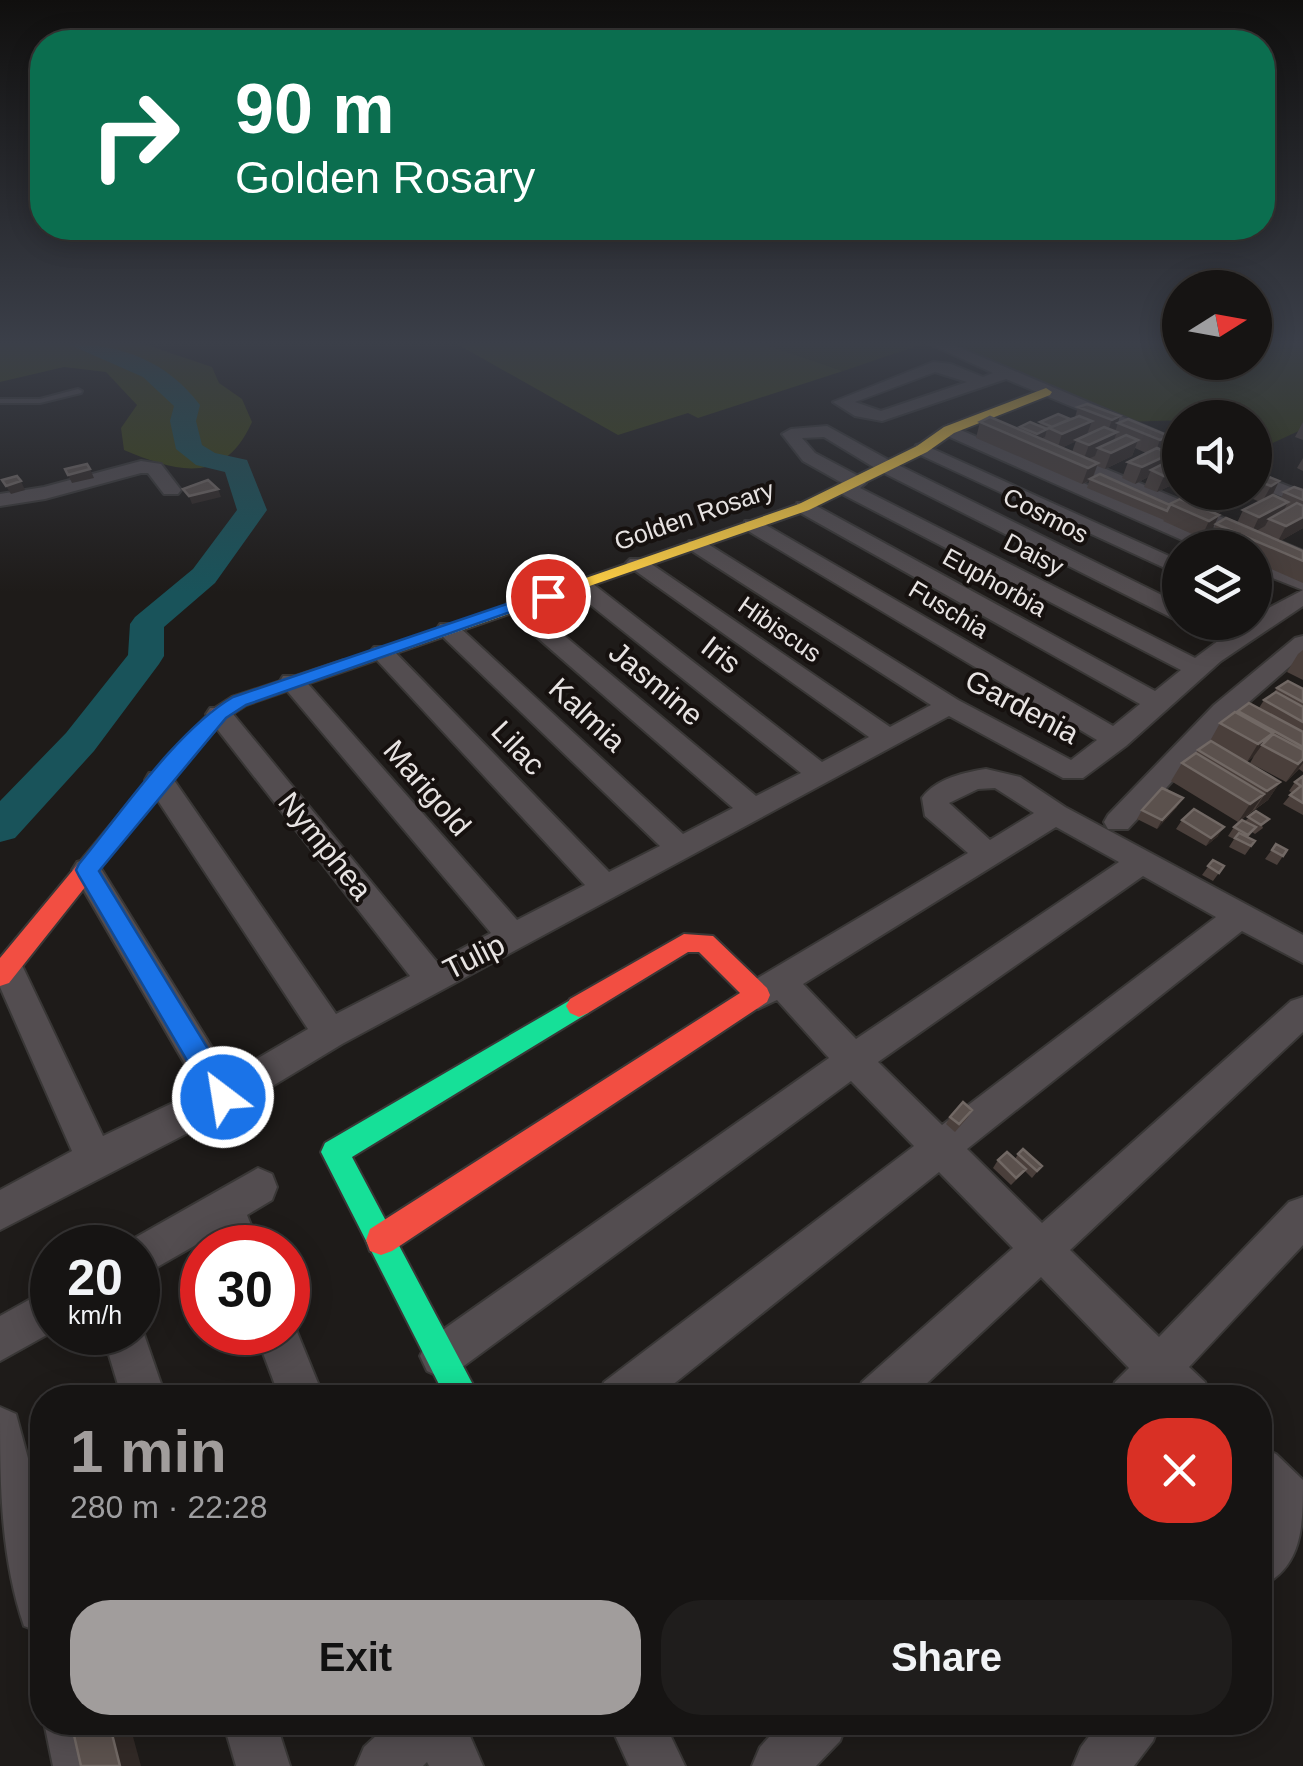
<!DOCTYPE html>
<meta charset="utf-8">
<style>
body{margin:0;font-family:Helvetica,sans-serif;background:#1f1d1c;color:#f1f3f6;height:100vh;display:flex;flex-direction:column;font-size:38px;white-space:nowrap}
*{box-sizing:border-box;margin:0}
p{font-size:32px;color:#9e9ea0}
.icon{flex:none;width:55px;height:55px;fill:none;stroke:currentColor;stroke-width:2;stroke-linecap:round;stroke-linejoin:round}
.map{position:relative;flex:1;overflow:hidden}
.panel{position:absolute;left:30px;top:1385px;width:1242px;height:350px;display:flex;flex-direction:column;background:#161413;border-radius:40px;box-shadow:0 5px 25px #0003,0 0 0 2px #353333}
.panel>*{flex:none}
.banner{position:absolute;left:30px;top:30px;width:1245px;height:210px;border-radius:40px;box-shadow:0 5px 25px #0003,0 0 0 2px #353333;background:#0b6e4f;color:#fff;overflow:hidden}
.needle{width:65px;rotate:79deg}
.fabs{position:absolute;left:1162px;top:270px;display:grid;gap:20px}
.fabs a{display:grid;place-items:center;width:110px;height:110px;border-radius:50%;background:#161413;box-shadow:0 5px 25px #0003,0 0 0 2px #353333;font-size:50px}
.speed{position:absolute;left:30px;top:1225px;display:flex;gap:20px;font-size:50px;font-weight:700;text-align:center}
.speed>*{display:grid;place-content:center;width:130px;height:130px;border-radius:50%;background:#161413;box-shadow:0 5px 25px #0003,0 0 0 2px #353333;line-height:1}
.speed small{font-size:25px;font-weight:400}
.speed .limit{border:15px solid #d22;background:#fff;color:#111}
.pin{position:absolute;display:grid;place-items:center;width:85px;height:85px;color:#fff;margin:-42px;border:5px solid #fff;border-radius:50%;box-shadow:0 2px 10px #0007}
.me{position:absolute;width:110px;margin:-55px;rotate:329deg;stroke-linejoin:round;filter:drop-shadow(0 0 8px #0008)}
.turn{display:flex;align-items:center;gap:35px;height:210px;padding:0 40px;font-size:45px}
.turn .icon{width:130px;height:130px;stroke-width:2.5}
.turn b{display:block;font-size:70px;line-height:85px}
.round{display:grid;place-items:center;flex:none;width:105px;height:105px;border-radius:40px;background:#1f1d1c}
.overview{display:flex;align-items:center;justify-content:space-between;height:170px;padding:0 40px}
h1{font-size:60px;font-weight:600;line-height:75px;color:#a19d9c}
.action{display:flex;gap:20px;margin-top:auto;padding:20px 40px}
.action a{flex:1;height:115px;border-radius:40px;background:#a19d9c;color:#111;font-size:40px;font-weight:600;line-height:115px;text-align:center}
.action a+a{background:#1f1d1c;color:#f1f3f6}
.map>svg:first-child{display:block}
.green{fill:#31380e}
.forest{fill:#3c4412}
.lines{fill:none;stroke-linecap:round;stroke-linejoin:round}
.river{fill:#19535a;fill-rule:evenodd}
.lane-casing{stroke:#393736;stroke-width:4}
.street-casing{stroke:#393736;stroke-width:4}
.fast-casing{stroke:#393736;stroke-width:4}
.slow-casing{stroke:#393736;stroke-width:4}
.jam-casing{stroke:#393736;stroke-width:4}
.lane{fill:#534d50;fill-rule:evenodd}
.street{fill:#534d50;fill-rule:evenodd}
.fast{fill:#16e098;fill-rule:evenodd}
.slow{fill:#ffcf43;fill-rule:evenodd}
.jam{fill:#f24e42;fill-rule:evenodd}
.wall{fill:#4a3f3b;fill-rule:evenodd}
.shaded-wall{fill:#312926}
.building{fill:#5b514d;stroke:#716864;stroke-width:2.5}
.route{fill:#1a73e8;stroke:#114b97;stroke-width:2.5}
.labels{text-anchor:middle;stroke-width:8;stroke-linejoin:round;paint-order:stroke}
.far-street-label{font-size:25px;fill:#e7e3e2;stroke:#16110f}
.street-label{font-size:30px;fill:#e7e3e2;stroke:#16110f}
</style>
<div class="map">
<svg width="1303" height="1766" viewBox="0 0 1303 1766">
<rect width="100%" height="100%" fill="#1e1b19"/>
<!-- green -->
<path class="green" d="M763 344H923L843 371Z
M952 344H1180V362H1255V344H1303V429L1255 451V418L1123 422Z"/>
<!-- forest -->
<path class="forest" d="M0 344H144L212 367 219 383 242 399 252 422C223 486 177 472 124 450L121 428 137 405 106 372 64 367 0 382Z
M457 344H763L843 371 698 418 688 413 618 435Z"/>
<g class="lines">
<!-- river -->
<path class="river" d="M68 344C121 344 167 361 200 405L196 421 202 445 215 453 247 460 267 510 215 583 164 627V656L159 664 94 751 15 838 0 842V801L66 733 128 655 130 624 135 617 193 569 237 510 225 472 196 465 176 449 170 421 174 406 143 377Z"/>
<!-- lane casing -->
<g class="lane-casing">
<path id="lane" d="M78 389 82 391 81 393 40 403H0V399H40Z"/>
</g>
<!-- street casing -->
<g class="street-casing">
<path id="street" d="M930 344H951L1180 441V452L1006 379 882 421 855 416 833 402 933 362 951 364 983 377 993 373ZM935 372 967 382 881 411 855 402Z
M949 425 1225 544 1228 548H1200L943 434 940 430Z
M827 426 894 463 1180 604V620L1172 618 880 471 824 437 802 438 815 453 864 479 866 483 860 488 1195 658 1218 641 1188 622H1218L1232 630 1244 622H1255V615L1303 590 1255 571V557L1303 576V606L1221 661 1126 746 1083 778H1063L949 716 342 1044 236 1108 0 1230V1190L72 1151 0 987V958L8 955 19 959 103 1136 200 1090 72 870 77 862 87 859 97 862 229 1075 308 1029 149 787 145 780 149 773H169L336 1014 410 976 210 720 206 714 210 708H228L437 962 491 933 283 686 280 681 283 676H301L517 920 585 885 374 657 370 652 374 647H390L609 872 660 846 440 634 437 629 440 624H456L683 834 733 808 508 612 505 607 508 602H524L756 796 801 773 572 590 569 585 572 580H588L822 762 869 737 630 567 626 563 630 559H644L890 727 931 705 689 549 686 545 689 541H703L958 700 1071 760 1097 740 745 529V521H759L1113 726 1140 704 797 511V503H811L1155 691 1181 670 840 493 837 489 844 484 803 461 782 434 791 429Z
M922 444 1180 561V575L916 453V445Z
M1058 449 1303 551V565L1052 458 1049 454Z
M141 461 161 464 181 490 178 494H164L148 473H141L45 499 0 506V494L44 487Z
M1255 473 1303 492V505L1255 486Z
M1303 636V655L1232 717 1128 829H1108L1104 822 1108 815 1214 705 1295 638Z
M986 769 1020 777 1065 807 1303 935V963L1242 931 967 1149 1042 1223 1291 1001 1303 997V1032L1070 1250 1159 1337 1289 1202 1303 1197V1245L1189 1367 1205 1382 1211 1398H1109L1115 1382 1129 1368 1041 1277 911 1398H856L862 1382 1013 1248 939 1172 656 1398H598L604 1382 914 1146 851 1081 457 1371 442 1378 427 1371 420 1356 427 1341 829 1058 777 1000 758 1009 746 1005 741 995 746 985 968 853 925 816 922 798C935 779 965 772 986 769ZM995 788 1034 813 990 840 949 803 978 789ZM1056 827 1119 862 856 1039 803 984ZM1143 876 1216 917 942 1125 878 1062Z
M258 1168 272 1174 277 1187 272 1200 247 1215 260 1248H220L215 1234 138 1278V1248H122L124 1244Z
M52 1287V1332L0 1361V1316Z
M288 1316 291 1317 324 1398H280L255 1332H288Z
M138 1317 166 1398H122L102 1332H138Z
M0 1407 16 1414 42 1510V1633L24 1626C0 1556 0 1481 0 1407Z
M1260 1447 1276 1454 1303 1480C1303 1526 1303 1567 1260 1587V1524L1269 1513 1260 1503Z
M44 1722H97L107 1766H53Z
M223 1722H276L290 1766H236Z
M391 1722H464L483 1766H429L427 1762 423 1766H356L364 1747Z
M609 1722H664L685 1766H629Z
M783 1722H847L840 1741 816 1766H752L760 1747Z
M1100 1722H1160L1153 1741 1134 1766H1073L1081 1747Z"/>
</g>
<!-- fast casing -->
<g class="fast-casing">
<path id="fast" d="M579 995 588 999 592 1006 588 1013 352 1157 480 1398H446L321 1152 325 1143Z"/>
</g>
<!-- slow casing -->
<g class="slow-casing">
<path id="slow" d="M1046 388 1052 392 1050 395 954 433 927 452 809 510 350 669H338L335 665 799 504 917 446 944 427Z"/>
</g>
<!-- jam casing -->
<g class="jam-casing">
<path id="jam" d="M344 660 350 661V669L246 705 226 718 166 785 9 983 0 986V958L152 775 212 710 232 697Z
M684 934 713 936 767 988 770 995 767 1002 392 1251 381 1255 370 1251 366 1240 370 1229 740 993 699 952H688L588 1013 579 1017 570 1013 566 1006 570 999Z"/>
</g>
<!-- lane -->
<use href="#lane" class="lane"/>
<!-- street -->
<use href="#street" class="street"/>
<!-- fast -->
<use href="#fast" class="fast"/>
<!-- slow -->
<use href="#slow" class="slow"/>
<!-- jam -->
<use href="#jam" class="jam"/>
</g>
<!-- wall -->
<path class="wall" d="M1078 407 1120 416 1115 431 1118 423 1169 436 1163 451 1166 452 1169 445 1180 440V481L1157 492 1144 487 1148 477 1135 484 1122 478 1128 462 1146 453 1135 448 1132 456 1105 469 1097 466 1093 478 1170 505 1178 500 1181 492H1255V471L1279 481 1272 495 1281 498 1284 492 1303 490V528L1280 541 1303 551V583L1255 562V548H1223L1208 541 1216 524 1237 523 1243 510 1260 502 1246 496 1243 500 1217 514 1219 515 1211 532 1201 538 1163 521 1164 520 1087 488 1089 481 1082 484 976 438 980 422 1019 430 1020 427 1039 426 1040 422 1075 417ZM1076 441 1072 452 1061 448Z
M1303 422V440L1295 437Z
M1303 458V471L1297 468Z
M1303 650V680L1287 672 1298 654Z
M1277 688 1303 689V772L1299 769 1286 782 1250 763 1254 756 1247 762 1210 741 1220 723 1238 711 1259 708 1264 700 1274 693Z
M1198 750 1280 782 1268 800 1238 822 1171 781 1182 763 1196 753Z
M1303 776V815L1283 804 1292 793 1289 791 1295 782Z
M1177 807 1157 829 1137 819 1142 810Z
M1256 811 1263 828 1255 834 1252 832 1248 838 1255 841 1245 855 1229 847 1234 839 1228 836 1234 827 1245 821Z
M1182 820 1218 836 1206 846 1176 829Z
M1276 844 1287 850 1277 865 1265 859Z
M1213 860 1224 866 1213 881 1202 875Z
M972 1110 968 1117 955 1132 946 1124 950 1117Z
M1018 1154 1042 1166 1032 1178 1025 1171 1011 1185 993 1168 998 1160 1015 1159Z"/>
<!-- shaded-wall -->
<path class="shaded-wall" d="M1120 416 1115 432 1106 436 1112 420Z
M1092 421 1086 437 1057 450 1062 434Z
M1047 429 1045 437 1034 442 1037 434Z
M1117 432 1111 448H1098L1095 456 1083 461 1089 445Z
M1169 436 1163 452 1154 456 1160 440Z
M1138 440 1132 456 1105 469 1111 453Z
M1170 454 1163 470H1151L1148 477 1135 484 1142 467Z
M1098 463 1092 479 1082 484 1088 468Z
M1180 468V481L1157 492 1164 476Z
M90 469 94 478 72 483 68 475Z
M21 481 25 490 11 494 6 486Z
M1279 481 1271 498 1262 502 1271 486Z
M218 489 221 497 192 504 189 496Z
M1199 492H1208L1203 502 1192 509Z
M1234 492H1247L1243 500 1215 515 1223 498Z
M1288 502 1280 518 1269 519 1265 526 1251 534 1259 517Z
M1219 515 1211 532 1201 538 1209 521Z
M1303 517V528L1277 543 1286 526Z
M1273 733 1264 746 1262 745 1254 756 1247 762 1258 744Z
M1303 759V763L1297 771 1286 782Z
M1280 782 1268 800 1255 809 1267 791Z
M1264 794 1252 811 1238 822 1250 804Z
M1183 798 1177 807 1157 829 1162 820Z
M1224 827 1218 836 1206 846 1211 838Z
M109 1722H129L141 1766H120Z"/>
<!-- building -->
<path class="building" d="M1087 404 1120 416 1112 420 1078 407Z
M1058 414 1070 419 1052 427 1040 422Z
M1079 416 1092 421 1062 434 1049 428Z
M990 417 1098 463 1088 468 980 422Z
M1128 419 1169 436 1160 440 1118 423Z
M1030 422 1047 429 1037 434 1020 427Z
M1104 427 1117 432 1089 445 1076 440Z
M1126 435 1138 440 1111 453 1098 448Z
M1179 440 1180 449 1169 445Z
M1157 448 1170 454 1142 467 1128 462Z
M1179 456 1180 468 1164 476 1151 470Z
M87 464 90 469 68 475 65 469Z
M1255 471 1279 481 1271 486 1255 480Z
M1100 474 1170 505 1167 511 1090 479Z
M17 476 21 481 6 486 2 480Z
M208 480 218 489 189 496 183 489Z
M1294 487 1303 490V500L1284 492Z
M1209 492H1234L1223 498Z
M1273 495 1288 502 1259 517 1243 510Z
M1180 499 1219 515 1209 521 1170 504Z
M1297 503 1303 506V517L1286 526 1269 519Z
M1226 518 1303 551V561L1216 524Z
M1288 681 1303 689V702L1277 688Z
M1276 692 1303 707V722L1264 700Z
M1249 703 1303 732V747L1238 711Z
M1235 712 1273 733 1258 744 1220 723Z
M1273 734 1303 750V759L1298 764 1262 745Z
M1211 741 1280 782 1267 791 1198 750Z
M1196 753 1264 794 1250 804 1182 763Z
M1303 776V803L1290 795 1301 786 1295 782Z
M1162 788 1183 798 1162 820 1142 810Z
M1194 809 1224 827 1211 838 1182 820Z
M1256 811 1269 819 1261 825 1248 817Z
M1242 820 1256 827 1248 835 1234 827Z
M1239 833 1255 841 1251 846 1235 838Z
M1276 844 1287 850 1283 856 1272 850Z
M1213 860 1224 866 1219 873 1208 866Z
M963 1102 972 1110 959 1124 950 1117Z
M1023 1149 1042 1166 1037 1171 1018 1154Z
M1007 1152 1026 1169 1016 1178 998 1160Z
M71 1722H109L120 1766H81Z"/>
<!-- sky -->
<linearGradient id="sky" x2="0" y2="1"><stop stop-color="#100f0e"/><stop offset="0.58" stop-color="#3b3f49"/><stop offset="1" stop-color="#3b3f49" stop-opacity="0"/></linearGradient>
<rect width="1303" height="592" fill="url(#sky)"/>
<!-- route -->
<path class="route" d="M542 592 556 596 246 705 226 718 99 871 232 1088 236 1097 232 1105 223 1109 213 1105 79 876 76 870 79 864C121 813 177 730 233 697Z"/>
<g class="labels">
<!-- far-street labels -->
<g class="far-street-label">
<text transform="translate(694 515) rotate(-19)" y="9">Golden Rosary</text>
<text transform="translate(1046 515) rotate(27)" y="9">Cosmos</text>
<text transform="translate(1034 554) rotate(27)" y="9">Daisy</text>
<text transform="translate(995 582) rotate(29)" y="9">Euphorbia</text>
<text transform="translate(949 609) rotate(31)" y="9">Fuschia</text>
<text transform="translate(780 629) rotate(35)" y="9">Hibiscus</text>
</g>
<!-- street labels -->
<g class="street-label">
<text transform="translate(721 655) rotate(38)" y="10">Iris</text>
<text transform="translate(656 684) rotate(40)" y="10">Jasmine</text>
<text transform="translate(1022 707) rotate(28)" y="10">Gardenia</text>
<text transform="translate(587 715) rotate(43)" y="10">Kalmia</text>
<text transform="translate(518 748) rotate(46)" y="10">Lilac</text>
<text transform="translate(427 788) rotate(49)" y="10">Marigold</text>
<text transform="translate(325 846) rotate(51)" y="10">Nymphea</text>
<text transform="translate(474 957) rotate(-27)" y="10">Tulip</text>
</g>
</g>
</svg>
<div class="fabs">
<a><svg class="needle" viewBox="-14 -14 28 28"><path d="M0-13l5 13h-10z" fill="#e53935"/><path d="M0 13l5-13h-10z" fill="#9e9ea0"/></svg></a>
<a><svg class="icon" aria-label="sound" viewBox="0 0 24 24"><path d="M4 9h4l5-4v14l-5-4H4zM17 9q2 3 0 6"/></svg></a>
<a><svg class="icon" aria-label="layers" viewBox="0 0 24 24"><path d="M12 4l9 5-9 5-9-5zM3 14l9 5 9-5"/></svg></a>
</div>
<div class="speed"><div>20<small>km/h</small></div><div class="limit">30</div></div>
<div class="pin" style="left:548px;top:596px;background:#d93025"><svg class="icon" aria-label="arrive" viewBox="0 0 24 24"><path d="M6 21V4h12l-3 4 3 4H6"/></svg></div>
<svg class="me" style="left:223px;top:1097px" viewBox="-20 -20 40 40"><circle r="17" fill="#1a73e8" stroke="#fff" stroke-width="3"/><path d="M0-11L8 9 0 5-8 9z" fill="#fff"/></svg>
<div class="banner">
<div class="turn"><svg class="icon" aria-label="right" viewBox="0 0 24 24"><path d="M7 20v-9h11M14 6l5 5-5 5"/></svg><div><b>90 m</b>Golden Rosary</div></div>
</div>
<section class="panel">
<div class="overview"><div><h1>1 min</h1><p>280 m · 22:28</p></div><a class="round" style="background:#d93025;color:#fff"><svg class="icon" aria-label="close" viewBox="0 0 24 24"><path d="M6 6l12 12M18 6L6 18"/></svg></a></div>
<div class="action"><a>Exit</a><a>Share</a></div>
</section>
</div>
